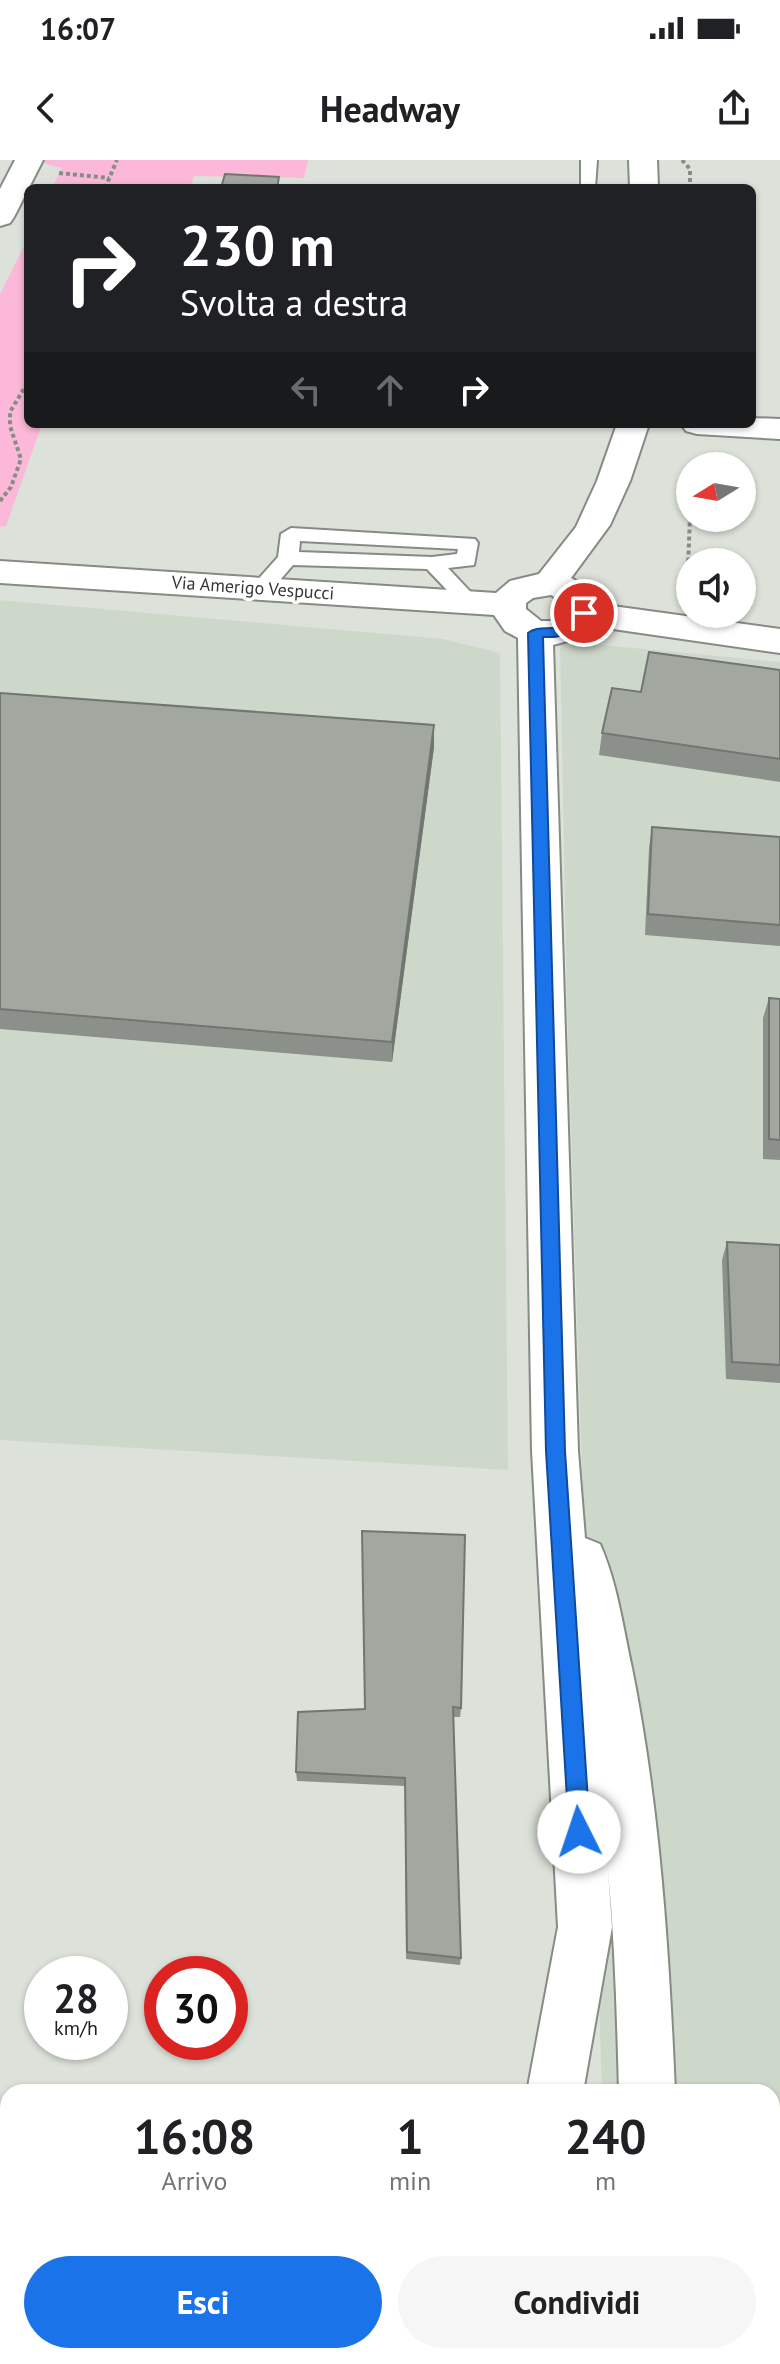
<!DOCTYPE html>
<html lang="it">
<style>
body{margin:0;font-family:"PT Sans",sans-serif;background:#f6f6f6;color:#202124;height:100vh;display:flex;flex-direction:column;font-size:30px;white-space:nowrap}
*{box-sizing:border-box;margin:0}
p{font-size:26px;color:#757577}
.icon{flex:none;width:44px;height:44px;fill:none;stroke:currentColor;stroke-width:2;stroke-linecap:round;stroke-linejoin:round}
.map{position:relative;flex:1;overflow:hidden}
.panel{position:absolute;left:0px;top:1924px;width:780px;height:280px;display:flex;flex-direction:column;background:#fff;border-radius:24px 24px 0 0;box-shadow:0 2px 6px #0004}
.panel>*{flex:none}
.top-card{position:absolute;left:24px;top:24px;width:732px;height:244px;border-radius:12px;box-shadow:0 2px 6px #0004;background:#202124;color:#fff;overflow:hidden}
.needle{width:52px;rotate:259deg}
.buttons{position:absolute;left:676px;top:292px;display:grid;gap:16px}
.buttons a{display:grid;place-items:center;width:80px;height:80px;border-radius:50%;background:#fff;box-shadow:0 2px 6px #0004;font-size:40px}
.speed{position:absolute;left:24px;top:1796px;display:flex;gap:16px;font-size:40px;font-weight:700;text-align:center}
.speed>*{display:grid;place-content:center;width:104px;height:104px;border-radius:50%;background:#fff;box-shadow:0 2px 6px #0004;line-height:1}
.speed small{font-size:20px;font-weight:400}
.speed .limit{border:12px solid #d22;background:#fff;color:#111}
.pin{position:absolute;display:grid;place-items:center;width:68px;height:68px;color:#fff;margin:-34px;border:4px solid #fff;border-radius:50%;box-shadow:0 2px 8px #0007}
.me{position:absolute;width:88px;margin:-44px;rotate:356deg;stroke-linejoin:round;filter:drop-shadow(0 0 6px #0008)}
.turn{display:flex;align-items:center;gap:28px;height:168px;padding:0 24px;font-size:36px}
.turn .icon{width:104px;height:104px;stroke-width:2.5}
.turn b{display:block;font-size:56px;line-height:68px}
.lanes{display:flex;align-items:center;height:76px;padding:0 24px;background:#0003;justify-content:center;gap:40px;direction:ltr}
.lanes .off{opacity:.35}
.eta{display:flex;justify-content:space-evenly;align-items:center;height:136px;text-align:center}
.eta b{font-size:48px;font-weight:600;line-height:56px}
.cta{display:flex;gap:16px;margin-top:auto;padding:16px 24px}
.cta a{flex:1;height:92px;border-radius:48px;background:#1a73e8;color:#fff;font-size:32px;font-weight:600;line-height:92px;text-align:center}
.cta a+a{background:#f6f6f6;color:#202124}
.status{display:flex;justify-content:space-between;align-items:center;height:56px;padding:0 40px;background:#fff;direction:ltr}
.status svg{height:22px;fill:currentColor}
header{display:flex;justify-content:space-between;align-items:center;height:104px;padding:0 24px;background:#fff;font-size:36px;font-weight:600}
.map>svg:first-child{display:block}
.built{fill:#ced8ca}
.green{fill:#fcb8d8}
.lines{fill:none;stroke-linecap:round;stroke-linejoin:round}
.service-casing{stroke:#868b84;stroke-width:4}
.minor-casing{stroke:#868b84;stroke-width:4}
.path-far1{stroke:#888c86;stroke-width:4;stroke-dasharray:4 3;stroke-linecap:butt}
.path{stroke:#888c86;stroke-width:6;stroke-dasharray:7 5;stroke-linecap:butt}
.service{fill:#fff;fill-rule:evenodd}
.minor{fill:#fff;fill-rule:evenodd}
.wall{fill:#8b908a}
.shaded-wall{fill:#717670}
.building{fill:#a2a8a0;stroke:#717670;stroke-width:2}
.route{fill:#1a73e8;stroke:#114b97;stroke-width:2}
.labels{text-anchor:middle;stroke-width:7;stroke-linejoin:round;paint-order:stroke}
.far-street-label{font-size:18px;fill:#353734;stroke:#fff}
</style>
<div class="status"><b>16:07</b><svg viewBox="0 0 49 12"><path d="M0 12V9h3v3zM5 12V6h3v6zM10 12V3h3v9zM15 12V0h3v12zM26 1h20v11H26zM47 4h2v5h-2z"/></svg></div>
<header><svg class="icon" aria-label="back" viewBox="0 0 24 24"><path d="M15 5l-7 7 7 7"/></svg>Headway<svg class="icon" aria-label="share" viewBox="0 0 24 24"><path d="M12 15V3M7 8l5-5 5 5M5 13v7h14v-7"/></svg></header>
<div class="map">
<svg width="780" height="2204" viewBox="0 0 780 2204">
<rect width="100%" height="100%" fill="#dce2da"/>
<!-- built -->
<path class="built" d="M0 440 443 479 500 493 508 1310 0 1280Z
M560 481 780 502V2204H611V2196H772V1932H602L567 846Z"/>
<!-- green -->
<path class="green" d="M30 0H308L304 18 194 16 190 28H52L62 8Z
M28 78V264H42L6 366 0 367V134Z"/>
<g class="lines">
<!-- service casing -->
<g class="service-casing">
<path id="service" d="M581 0H597L595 28H583L581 25Z
M291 368 475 379 478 383 474 405 448 408 480 442 477 447H463L427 409 293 405 268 434H254L251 429 254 424 278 397 281 374ZM300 381 458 389 457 394 432 397 299 392Z"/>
</g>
<!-- minor casing -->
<g class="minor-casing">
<path id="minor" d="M15 0H43L14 57 10 63 0 66V29Z
M629 0H657L658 28H630Z
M752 258 780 259V279L697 274 686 271 681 264H752Z
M617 264H649L630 321 610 365 571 418 585 425 598 444 780 469V493L592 466 582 477 553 485 578 1291 585 1378 600 1384C617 1422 623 1467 632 1508 660 1648 669 1790 675 1932H619C617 1858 615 1784 608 1710L612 1767 583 1932H527L558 1767 532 1291 518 478 505 471 494 455 0 423V401L496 433 510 421 539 414 576 367 597 321ZM551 435 564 443 566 451 557 461H541L526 449V443L533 438Z
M342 2196H413L410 2204H339Z
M611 2196H671L670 2204H610Z"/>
</g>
<!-- path-far1 -->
<path class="path-far1" d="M682 0 690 9V28
M59 13 109 18
M105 28 117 0
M0 341 11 327 21 299 10 266V252L28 222
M679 435 688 408 690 356"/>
<!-- path -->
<path class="path" d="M0 1971 8 1984
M557 2196 558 2204
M465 2204 473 2196"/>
<!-- service -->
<use href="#service" class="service"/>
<!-- minor -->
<use href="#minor" class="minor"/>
</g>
<!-- wall -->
<path class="wall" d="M780 510V622L599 595 602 573 641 532Z
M0 533 434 565V587L392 902 0 869Z
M652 667 780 677V786L645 775 649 688Z
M769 838 780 839V1000L763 999V858Z
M727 1082 780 1085V1223L726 1219 722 1100Z
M461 1548 460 1557H453L461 1798 460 1805 406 1799 405 1626 297 1621 296 1612 298 1552Z"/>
<!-- shaded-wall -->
<path class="shaded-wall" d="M434 565V587L392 902V882Z"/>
<!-- building -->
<path class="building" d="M225 14 279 17 277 28H221Z
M649 492 780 510V599L602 573 612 528 641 532Z
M0 533 434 565 392 882 0 849Z
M652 667 780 677V765L648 754Z
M769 838 780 839V980L769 979Z
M727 1082 780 1085V1205L732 1202Z
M362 1371 465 1375 461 1548 453 1547 461 1798 407 1792 405 1618 296 1612 298 1552 365 1549Z"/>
<!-- route -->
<path class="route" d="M584 448 591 453C578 472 566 478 543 477L565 1291 590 1672 587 1680 579 1683 572 1680 569 1672 546 1291 528 473C538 465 550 471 562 466 571 462 575 452 584 448Z"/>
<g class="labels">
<!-- far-street labels -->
<g class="far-street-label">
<text transform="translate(253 428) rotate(4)" y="6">Via Amerigo Vespucci</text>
</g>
</g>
</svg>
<div class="buttons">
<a><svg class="needle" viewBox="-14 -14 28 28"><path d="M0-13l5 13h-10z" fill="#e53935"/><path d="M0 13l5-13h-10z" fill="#757577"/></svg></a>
<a><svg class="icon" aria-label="sound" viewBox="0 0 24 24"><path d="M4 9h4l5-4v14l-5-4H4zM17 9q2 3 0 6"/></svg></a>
</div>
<div class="speed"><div>28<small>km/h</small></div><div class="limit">30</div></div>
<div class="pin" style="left:584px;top:453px;background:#d93025"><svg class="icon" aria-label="arrive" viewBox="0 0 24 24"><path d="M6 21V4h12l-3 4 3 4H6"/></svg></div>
<svg class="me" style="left:579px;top:1672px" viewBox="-20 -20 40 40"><circle r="19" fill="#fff"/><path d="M0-13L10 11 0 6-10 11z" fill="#1a73e8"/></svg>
<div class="top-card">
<div class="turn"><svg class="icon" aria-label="right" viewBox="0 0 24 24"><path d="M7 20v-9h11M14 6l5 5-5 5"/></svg><div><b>230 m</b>Svolta a destra</div></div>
<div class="lanes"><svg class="icon off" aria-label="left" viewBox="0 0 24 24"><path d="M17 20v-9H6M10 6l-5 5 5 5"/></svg><svg class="icon off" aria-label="ahead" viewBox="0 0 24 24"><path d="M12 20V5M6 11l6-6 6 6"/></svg><svg class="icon" aria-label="right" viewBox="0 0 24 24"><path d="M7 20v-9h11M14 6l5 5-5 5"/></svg></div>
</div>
<section class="panel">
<div class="eta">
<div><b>16:08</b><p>Arrivo</p></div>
<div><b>1</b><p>min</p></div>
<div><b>240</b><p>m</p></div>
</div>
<div class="cta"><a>Esci</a><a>Condividi</a></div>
</section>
</div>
